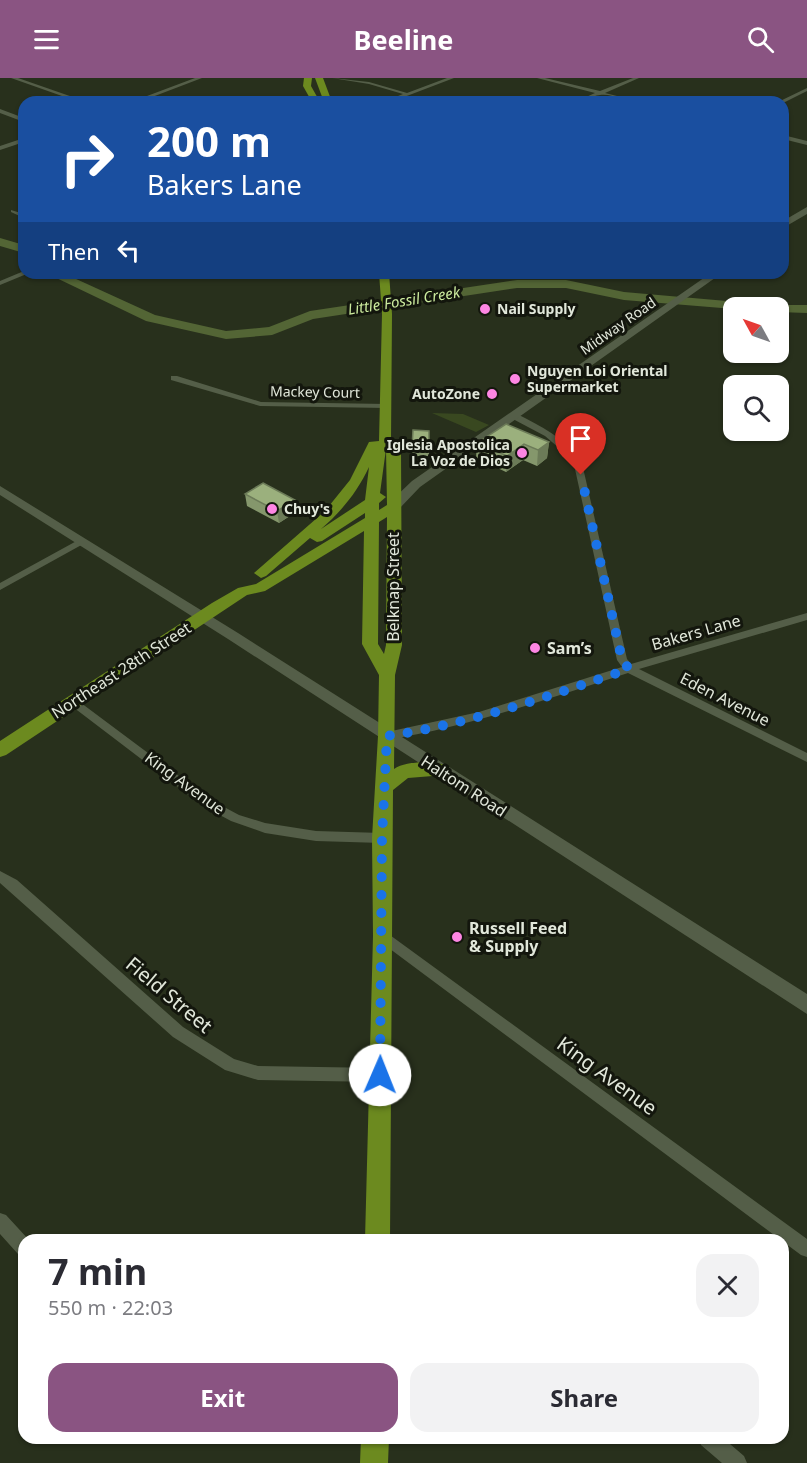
<!DOCTYPE html>
<meta charset="utf-8">
<style>
body{margin:0;font-family:"Noto Sans",sans-serif;background:#f2f2f3;color:#2b2b33;height:100vh;display:flex;flex-direction:column;font-size:22px;white-space:nowrap}
*{box-sizing:border-box;margin:0}
p{font-size:20px;color:#7c7c81}
.icon{flex:none;width:33px;height:33px;fill:none;stroke:currentColor;stroke-width:2;stroke-linecap:round;stroke-linejoin:round}
.map{position:relative;flex:1;overflow:hidden}
.details{position:absolute;left:18px;top:1156px;width:771px;height:210px;display:flex;flex-direction:column;background:#fff;border-radius:18px;box-shadow:0 2px 4px #0004}
.details>*{flex:none}
.guide{position:absolute;left:18px;top:18px;width:771px;height:183px;border-radius:18px;box-shadow:0 2px 4px #0004;background:#1a4fa0;color:#fff;overflow:hidden}
.needle{width:39px;rotate:310deg}
.buttons{position:absolute;left:723px;top:219px;display:grid;gap:12px}
.buttons a{display:grid;place-items:center;width:66px;height:66px;border-radius:12px;background:#fff;box-shadow:0 2px 4px #0004;font-size:30px}
.pin{position:absolute;display:grid;place-items:center;width:51px;height:51px;color:#fff;margin:-62px -26px;border-radius:50% 50% 50% 0;rotate:-45deg;box-shadow:0 0 6px #0007}
.pin .icon{rotate:45deg}
.me{position:absolute;width:66px;margin:-33px;rotate:1deg;stroke-linejoin:round;filter:drop-shadow(0 0 4px #0008)}
.turn{display:flex;align-items:center;gap:21px;height:126px;padding:0 30px;font-size:27px}
.turn .icon{width:78px;height:78px;stroke-width:2.5}
.turn b{display:block;font-size:42px;line-height:51px}
.then{display:flex;align-items:center;height:57px;padding:0 30px;background:#0003;gap:12px;font-size:22px}
.round{display:grid;place-items:center;flex:none;width:63px;height:63px;border-radius:18px;background:#f2f2f3}
.head{display:flex;align-items:center;justify-content:space-between;height:102px;padding:0 30px}
h1{font-size:36px;font-weight:700;line-height:45px}
.action{display:flex;gap:12px;margin-top:auto;padding:12px 30px}
.action a{flex:1;height:69px;border-radius:18px;background:#8a5482;color:#fff;font-size:24px;font-weight:700;line-height:69px;text-align:center}
.action a+a{background:#f2f2f3;color:#2b2b33}
header{display:flex;justify-content:space-between;align-items:center;height:78px;padding:0 30px;background:#8a5482;color:#fff;font-size:27px;font-weight:700}
.map>svg:first-child{display:block}
.green{fill:#394820}
.lines{fill:none;stroke-linecap:round;stroke-linejoin:round}
.river{fill:#536535;fill-rule:evenodd}
.minor{fill:#545e48;fill-rule:evenodd}
.secondary{fill:#545e48;fill-rule:evenodd}
.primary{fill:#6c8a1f;fill-rule:evenodd}
.wall{fill:#85976c}
.shaded-wall{fill:#6c7b58}
.building{fill:#9bb07d;stroke:#6c7b58;stroke-width:1.5}
.route{stroke:#1a73e8;stroke-width:10;stroke-dasharray:0 18}
.poi-dot{fill:#fd86e3;stroke:#13160d;stroke-width:2}
.labels{text-anchor:middle;stroke-width:6;stroke-linejoin:round;paint-order:stroke}
.far-poi-label{font-size:14px;font-weight:bold;fill:#e1e7da;stroke:#13160d;text-anchor:start}
.far-street-label{font-size:14px;fill:#e1e7da;stroke:#13160d}
.far-water-label{font-size:15px;font-style:italic;fill:#cceb9e;stroke:#13160d}
.street-label{font-size:16px;fill:#e1e7da;stroke:#13160d}
.poi-label{font-size:16px;font-weight:bold;fill:#e1e7da;stroke:#13160d;text-anchor:start}
.near-street-label{font-size:20px;fill:#e1e7da;stroke:#13160d}
</style>
<header><svg class="icon" aria-label="menu" viewBox="0 0 24 24"><path d="M4 6h16M4 12h16M4 18h16"/></svg>Beeline<svg class="icon" aria-label="search" viewBox="0 0 24 24"><circle cx="10" cy="10" r="6"/><path d="M15 15l6 6"/></svg></header>
<div class="map">
<svg width="807" height="1385" viewBox="0 0 807 1385">
<rect width="100%" height="100%" fill="#28301c"/>
<!-- green -->
<path class="green" d="M432 335 463 336 489 347 476 354Z"/>
<g class="lines">
<!-- river -->
<path class="river" d="M0 160 24 167V175L0 168Z
M46 195H63L155 237 226 253 269 249 310 233 517 202H566L624 214 774 227H807V235L778 234V230L734 231 624 222 566 210H517L313 241 272 257 226 261 146 243Z"/>
<!-- minor -->
<path class="minor" d="M11 0H18L87 24H79Z
M195 0H202L139 24H131Z
M332 0 369 4 407 15 447 0H454L391 24H383L403 16 369 6Z
M537 0H545L600 13 633 0H639L605 15 641 24C628 24 611 15 600 17 591 18 585 24 575 24L595 15Z
M807 10V13L783 25 778 24Z
M0 31 24 40V44L0 35Z
M783 57 807 63V67L783 61Z
M24 60V64L0 72V68Z
M11 132 24 136V140L11 134Z
M24 193 29 195 0 207V203Z
M171 298H177L261 324 387 326 391 328 387 330 260 328 171 302Z
M511 336H517C541 348 564 360 581 381L627 581 631 586 807 535V542L639 591 807 675V684L628 595C548 621 470 648 387 662L383 661 381 658 383 655 387 654 479 634 622 589 617 582 573 382 545 358 511 340Z
M82 460 87 463 85 465 0 512V505Z
M73 619 211 722 239 737 265 745 316 753 382 755 386 756 388 760 386 764 382 765 316 763 265 755 231 743 203 728 69 626 67 623 69 620Z
M0 793 17 802 183 949 234 981 258 988 380 990 385 992 388 997 385 1002 380 1004 258 1002 225 992 173 959 0 805Z
M383 852 807 1161V1179L801 1177 378 862 376 858 378 854Z
M0 1135 6 1137 29 1162H24V1178L18 1176 0 1156Z
M699 1360H723L744 1378 747 1385H722L701 1367Z"/>
<!-- secondary -->
<path class="secondary" d="M807 129V136L783 150V143Z
M711 195H722L420 409 398 432H388L387 429 388 426 412 403Z
M0 408 238 555 807 916V936L228 561 0 417Z"/>
<!-- primary -->
<path class="primary" d="M304 0H312L311 8 320 24H312L303 8Z
M315 0H323L332 24H324Z
M379 195H389L392 236 391 362 401 371 402 567 395 597 394 691C406 683 432 683 445 687L448 692 445 697 408 700 393 712 390 1162H365L373 858 372 760 378 658 379 597 362 566 364 453 265 513 247 517 6 677 0 679V663L212 525 238 510 256 506 365 440V435L322 463 317 464 310 460 266 498 261 500 254 495 325 433 350 402 369 364 379 363 382 236ZM386 371 387 427 379 432V425L386 419 380 415ZM369 389 365 422 321 451C341 434 358 413 369 389ZM387 439 386 567 384 576 378 566 379 444Z
M361 1360H389L388 1385H360Z"/>
</g>
<!-- wall -->
<path class="wall" d="M413 352 429 353V378H412Z
M549 364 547 380 537 388 523 382 506 394 476 380 477 365Z
M245 416 296 434 279 445 247 428Z"/>
<!-- shaded-wall -->
<path class="shaded-wall" d="M549 364 547 380 537 388 538 372Z
M524 366 523 382 506 394 507 378Z
M295 422 296 434 279 445 277 433Z"/>
<!-- building -->
<path class="building" d="M506 346 549 364 538 372 524 366 507 378 477 365Z
M413 352 429 353V370H412Z
M263 405 295 422 277 433 245 416Z"/>
<g class="lines">
<!-- route -->
<path class="route" d="M380 997 382 760 387 658C470 646 550 618 629 591L622 582 581 397"/>
</g>
<!-- markers -->
<g class="poi-dot">
<circle cx="485" cy="231" r="6"/>
<circle cx="515" cy="301" r="6"/>
<circle cx="492" cy="316" r="6"/>
<circle cx="522" cy="375" r="6"/>
<circle cx="272" cy="431" r="6"/>
<circle cx="535" cy="570" r="6"/>
<circle cx="457" cy="859" r="6"/>
</g>
<g class="labels">
<!-- far-poi labels -->
<g class="far-poi-label">
<text x="497" y="236">Nail Supply</text>
<text x="527" y="298">Nguyen Loi Oriental<tspan x="527" dy="16">Supermarket</tspan></text>
<text x="480" y="321" text-anchor="end">AutoZone</text>
<text x="510" y="372" text-anchor="end">Iglesia Apostolica<tspan x="510" dy="16">La Voz de Dios</tspan></text>
<text x="284" y="436">Chuy's</text>
</g>
<!-- far-street labels -->
<g class="far-street-label">
<text transform="translate(618 248) rotate(-35)" y="5">Midway Road</text>
<text transform="translate(315 314) rotate(1)" y="5">Mackey Court</text>
</g>
<!-- far-water labels -->
<g class="far-water-label">
<text transform="translate(404 223) rotate(-9)" y="5">Little Fossil Creek</text>
</g>
<!-- street labels -->
<g class="street-label">
<text transform="translate(393 509) rotate(-90)" y="6">Belknap Street</text>
<text transform="translate(696 554) rotate(-16)" y="6">Bakers Lane</text>
<text transform="translate(121 592) rotate(-33)" y="6">Northeast 28th Street</text>
<text transform="translate(725 621) rotate(27)" y="6">Eden Avenue</text>
<text transform="translate(185 705) rotate(36)" y="6">King Avenue</text>
<text transform="translate(464 708) rotate(33)" y="6">Haltom Road</text>
</g>
<!-- poi labels -->
<g class="poi-label">
<text x="547" y="576">Sam’s</text>
<text x="469" y="856">Russell Feed<tspan x="469" dy="18">&amp; Supply</tspan></text>
</g>
<!-- near-street labels -->
<g class="near-street-label">
<text transform="translate(169 917) rotate(40)" y="7">Field Street</text>
<text transform="translate(607 998) rotate(36)" y="7">King Avenue</text>
</g>
</g>
</svg>
<div class="buttons">
<a><svg class="needle" viewBox="-14 -14 28 28"><path d="M0-13l5 13h-10z" fill="#e53935"/><path d="M0 13l5-13h-10z" fill="#7c7c81"/></svg></a>
<a><svg class="icon" aria-label="search" viewBox="0 0 24 24"><circle cx="10" cy="10" r="6"/><path d="M15 15l6 6"/></svg></a>
</div>
<div class="pin" style="left:581px;top:397px;background:#d93025"><svg class="icon" aria-label="arrive" viewBox="0 0 24 24"><path d="M6 21V4h12l-3 4 3 4H6"/></svg></div>
<svg class="me" style="left:380px;top:997px" viewBox="-20 -20 40 40"><circle r="19" fill="#fff"/><path d="M0-13L10 11 0 6-10 11z" fill="#1a73e8"/></svg>
<div class="guide">
<div class="turn"><svg class="icon" aria-label="right" viewBox="0 0 24 24"><path d="M7 20v-9h11M14 6l5 5-5 5"/></svg><div><b>200 m</b>Bakers Lane</div></div>
<div class="then">Then<svg class="icon" aria-label="left" viewBox="0 0 24 24"><path d="M17 20v-9H6M10 6l-5 5 5 5"/></svg></div>
</div>
<section class="details">
<div class="head"><div><h1>7 min</h1><p>550 m · 22:03</p></div><a class="round"><svg class="icon" aria-label="close" viewBox="0 0 24 24"><path d="M6 6l12 12M18 6L6 18"/></svg></a></div>
<div class="action"><a>Exit</a><a>Share</a></div>
</section>
</div>
